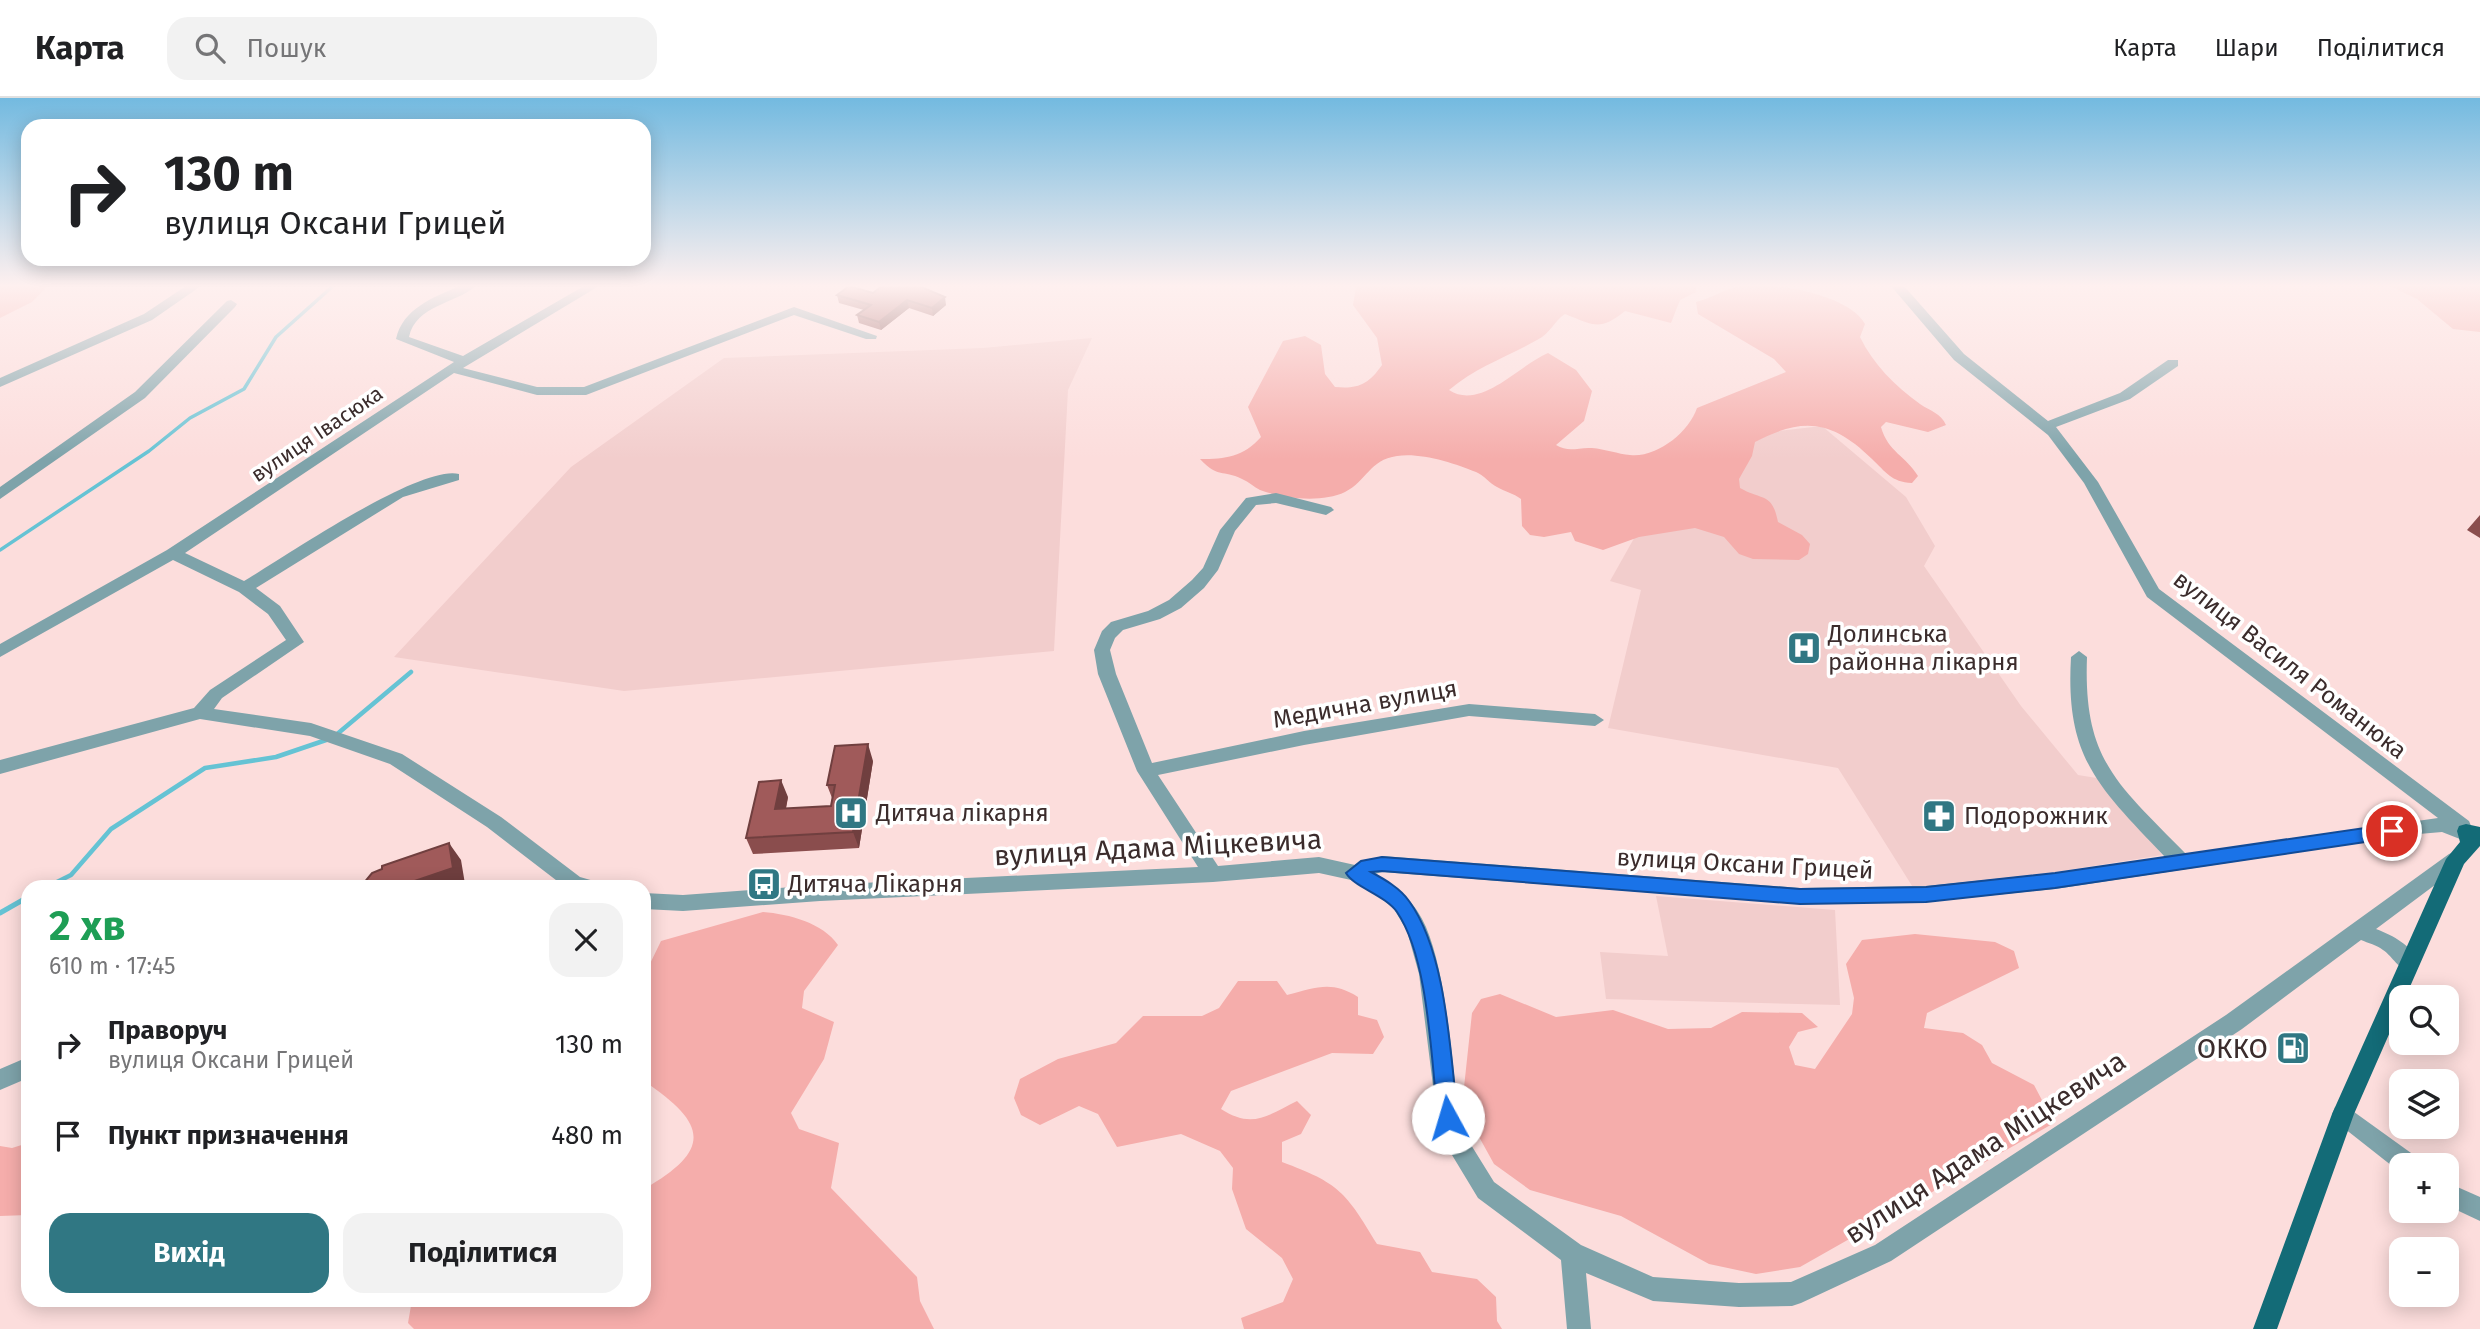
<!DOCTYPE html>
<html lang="uk">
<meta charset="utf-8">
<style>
body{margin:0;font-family:"Fira Sans",sans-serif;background:#f2f2f2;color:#202124;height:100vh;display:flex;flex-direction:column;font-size:26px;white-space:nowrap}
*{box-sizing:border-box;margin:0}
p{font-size:23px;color:#757577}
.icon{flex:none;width:38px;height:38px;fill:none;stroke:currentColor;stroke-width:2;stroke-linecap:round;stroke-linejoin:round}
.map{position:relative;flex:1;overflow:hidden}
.details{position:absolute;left:21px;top:782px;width:630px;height:427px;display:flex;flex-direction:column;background:#fff;border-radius:21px;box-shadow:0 4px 18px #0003}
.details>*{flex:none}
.guide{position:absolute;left:21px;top:21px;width:630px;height:147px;border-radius:21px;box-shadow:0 4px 18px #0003;background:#fff;color:#202124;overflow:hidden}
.controls{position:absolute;left:2389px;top:887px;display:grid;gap:14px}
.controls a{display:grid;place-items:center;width:70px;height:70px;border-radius:14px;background:#fff;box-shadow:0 4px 18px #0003;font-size:35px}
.pin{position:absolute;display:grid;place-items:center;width:60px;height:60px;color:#fff;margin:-30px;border:4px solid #fff;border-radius:50%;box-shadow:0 2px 7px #0007}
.me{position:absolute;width:77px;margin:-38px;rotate:354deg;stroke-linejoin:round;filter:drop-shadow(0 0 5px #0008)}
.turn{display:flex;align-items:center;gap:24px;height:147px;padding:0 28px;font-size:32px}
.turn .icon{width:91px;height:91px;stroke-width:2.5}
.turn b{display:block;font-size:49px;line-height:60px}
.round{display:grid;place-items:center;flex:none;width:74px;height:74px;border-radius:21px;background:#f2f2f2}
.headline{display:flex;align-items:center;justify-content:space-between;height:119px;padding:0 28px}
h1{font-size:42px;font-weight:700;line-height:52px;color:#1e9e55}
.action{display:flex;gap:14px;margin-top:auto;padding:14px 28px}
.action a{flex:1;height:80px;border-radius:21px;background:#307783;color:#fff;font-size:28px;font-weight:700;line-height:80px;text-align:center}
.action a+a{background:#f2f2f2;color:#202124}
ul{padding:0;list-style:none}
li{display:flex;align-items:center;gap:21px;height:91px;padding:0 28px}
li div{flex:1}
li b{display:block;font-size:26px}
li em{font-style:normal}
header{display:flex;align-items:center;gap:42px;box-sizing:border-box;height:98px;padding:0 35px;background:#fff;border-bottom:2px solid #e0e0e0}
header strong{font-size:33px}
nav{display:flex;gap:38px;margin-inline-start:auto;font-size:24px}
.search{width:490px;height:63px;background:#f2f2f2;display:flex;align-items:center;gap:18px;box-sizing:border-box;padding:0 24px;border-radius:21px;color:#757577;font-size:26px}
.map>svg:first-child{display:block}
.built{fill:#f2cdcc}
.green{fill:#f5adab}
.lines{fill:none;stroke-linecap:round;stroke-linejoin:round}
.stream-far2{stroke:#65c3d4;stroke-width:3.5}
.stream-far1{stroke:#65c3d4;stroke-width:4.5}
.stream{stroke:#65c3d4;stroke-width:5}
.minor{fill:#7ea3aa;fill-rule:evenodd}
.major{fill:#136b77;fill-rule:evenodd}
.wall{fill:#8a4d4d}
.shaded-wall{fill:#703f3f}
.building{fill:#a05a5a;stroke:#703f3f;stroke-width:2}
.route{fill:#1a73e8;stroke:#114b97;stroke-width:2}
.labels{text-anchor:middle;stroke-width:7;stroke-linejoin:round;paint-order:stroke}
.far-street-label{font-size:21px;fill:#3b2c2c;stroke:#fff}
.poi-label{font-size:24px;fill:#3b2c2c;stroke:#fff;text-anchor:start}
.street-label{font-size:24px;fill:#3b2c2c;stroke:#fff}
.near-street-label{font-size:28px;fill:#3b2c2c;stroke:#fff}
.near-poi-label{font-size:28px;fill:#3b2c2c;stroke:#fff;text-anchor:end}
</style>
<header>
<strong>Карта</strong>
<div class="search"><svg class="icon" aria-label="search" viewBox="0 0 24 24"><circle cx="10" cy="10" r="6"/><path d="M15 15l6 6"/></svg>Пошук</div>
<nav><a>Карта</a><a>Шари</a><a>Поділитися</a></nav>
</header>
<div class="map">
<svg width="2480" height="1231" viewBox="0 0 2480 1231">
<rect width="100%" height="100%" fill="#fcdddc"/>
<!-- built -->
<path class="built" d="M1092 240 1068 292 1054 553 624 593 394 559 571 369 724 260 983 250Z
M1822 328 1906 399 1935 448 1924 468 2021 608 2078 677 2103 681 2162 757 2031 778 1914 791 1838 670 1608 630 1641 492 1610 483 1637 435 1742 347 1778 333Z
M1656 798 1835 812 1840 907 1606 901 1600 854 1668 858Z"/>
<!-- green -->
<path class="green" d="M0 188H48L32 204 0 220Z
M1356 188H1696V194L1680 202 1671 225 1625 213C1599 234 1594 227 1565 216 1554 223 1551 235 1537 242 1507 259 1476 269 1449 292 1481 313 1519 267 1548 255L1576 272 1592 293 1584 323 1556 347C1569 355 1578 349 1592 350 1605 351 1618 356 1630 357 1657 360 1689 334 1697 310L1786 274 1774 261 1698 216 1696 204C1713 200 1725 190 1742 188 1774 184 1848 196 1865 226L1860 239C1873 266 1895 288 1920 306 1930 313 1941 315 1946 327L1928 334 1886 324 1881 329C1888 354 1906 358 1918 378L1912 385C1891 384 1886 374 1872 361 1833 323 1804 318 1755 344L1752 358 1739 381 1740 390C1763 403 1772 394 1778 424L1802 437 1810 446 1808 456 1799 462 1753 461 1739 456 1724 439 1695 430 1639 439 1603 452 1575 443 1571 434 1544 439 1530 437 1522 428 1521 401C1513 395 1506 394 1497 389 1490 386 1484 377 1476 374 1455 365 1419 354 1397 358 1369 362 1367 383 1345 394 1322 405 1284 401 1260 392 1254 389 1249 384 1242 381 1222 371 1219 381 1200 361 1226 361 1243 359 1261 339L1248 309 1283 243 1305 238 1321 247 1325 276 1335 289C1358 291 1368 287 1382 267L1377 240 1353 207Z
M2390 188H2480V234L2453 231 2417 201Z
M763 814C789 816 823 825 838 847L804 893 802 910 834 924 824 961 791 1015 799 1031 839 1045 831 1090 917 1179 920 1203 934 1231H414L408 1225 412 1202H644V1091C714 1051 706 1025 644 983V878L661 843Z
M1915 836 1995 844 2014 853 2019 870 1927 915 1924 930 1963 935 1982 947 1992 965 2034 987 2054 1025 1800 1169 1756 1176 1709 1166 1621 1118 1530 1092 1494 1066 1462 1008 1472 915 1481 901 1500 896 1556 919 1613 912 1668 931 1711 930 1742 914 1802 915 1818 929 1798 934 1789 949 1795 967 1815 971 1852 916 1854 900 1846 866 1862 842Z
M1238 883H1277L1287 897C1316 890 1331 882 1358 899V917L1377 922 1384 939 1373 956 1332 955 1231 993 1221 1011C1252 1031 1267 1018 1297 1003L1311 1017 1301 1036 1282 1044V1064C1339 1085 1346 1094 1377 1146L1420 1154 1432 1174 1477 1181 1496 1199 1497 1223 1502 1231H1244L1241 1220 1283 1204 1293 1181 1282 1160 1246 1131 1232 1091 1233 1070 1220 1053 1181 1036 1117 1049 1098 1016 1079 1008 1040 1027 1021 1017 1014 1000 1020 981 1058 961 1116 945 1143 918H1202L1219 910Z
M28 1045V1117L0 1118V1048L12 1050Z"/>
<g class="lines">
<!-- stream-far2 -->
<path class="stream-far2" d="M0 452 149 353 190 320 244 291 276 239 333 188"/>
<!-- stream-far1 -->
<path class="stream-far1" d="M336 637 411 574
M47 789 71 777 111 731 205 670 276 659 329 641"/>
<!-- stream -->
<path class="stream" d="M0 815 28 799"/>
<!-- minor -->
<path class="minor" d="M186 188H201L152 222 0 289V280L144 216Z
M459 188H476C455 206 416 207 409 239L463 258 584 188H599L463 270 537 289H584L794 209 877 238 876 241H866L794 217 586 297H537L454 275 185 455 244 483C283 460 420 366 459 376V382L403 399 256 490 280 508 304 544 222 600 214 611 311 625 402 656 501 719 580 779 594 783 597 789H565L487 729 390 666 310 638 200 621 0 676V662L194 610 210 592 286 542 268 516 239 494 173 462 0 559V546L167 452 454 264 396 241C403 210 433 200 459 188Z
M1891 188H1904L1964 256 2048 323 2120 295 2168 262H2178V268L2130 301 2056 329 2098 384 2159 491 2469 723 2474 735 2472 740 2465 743 2442 734 2419 736 2055 791 1926 804 1800 806 1382 774 1375 776C1398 787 1416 806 1426 829 1447 879 1452 965 1459 1020L1468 1042 1494 1084 1581 1147 1653 1179 1739 1185 1791 1184 1875 1147 2226 917 2449 756 2456 753 2463 756 2466 761 2463 766 2376 831C2394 838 2411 847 2420 865L2417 871C2400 877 2395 860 2383 852 2377 847 2368 845 2361 842L2242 931 1891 1163 1801 1205 1792 1208 1739 1209 1653 1203 1586 1175 1591 1231H1567L1561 1162 1478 1100 1452 1057 1437 1020 1419 876 1407 833 1394 811 1372 793 1351 782 1319 775 1213 784 820 803 683 813 644 811V795L683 797 820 787 1198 769 1137 673 1098 576 1094 552 1102 533 1111 524 1148 513 1169 502 1192 482 1203 470 1220 432 1246 400 1276 395 1331 409 1334 412 1326 417 1276 405 1256 407 1235 433 1218 472 1204 490 1181 510 1160 521 1123 532 1115 540 1110 552 1116 576 1152 665 1304 633 1469 606 1595 616 1604 622 1595 628 1469 618 1304 647 1158 677 1218 768 1319 759 1355 767 1382 758 1800 790 1926 788 2055 775 2165 759C2099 689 2065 661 2071 559L2079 553 2087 559C2083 663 2118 686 2186 756L2438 720 2147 499 2084 385 2048 337 1954 262Z
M231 202 237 206 235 209 145 300 0 401V389L135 294 227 203Z
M28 959V980L0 992V971Z
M2343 1006 2418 1060 2421 1068H2401V1075L2335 1023 2332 1016 2335 1009Z
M2446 1084 2480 1099V1123L2446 1107Z"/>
<!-- major -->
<path class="major" d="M2466 726 2480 729V748L2464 766 2405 900H2401V909L2354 1016 2277 1231H2253L2332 1016 2446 761 2460 744 2457 733 2459 728Z"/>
</g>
<!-- wall -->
<path class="wall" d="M873 195 946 207 933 218 909 210 881 232 859 225 857 217 864 212 839 205 837 197Z
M2480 417V440L2467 432Z
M873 663 859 750 753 756 746 740 788 699 786 711 831 708 832 700 827 687Z"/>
<!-- shaded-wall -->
<path class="shaded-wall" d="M945 199 946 207 933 218 932 210Z
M907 202 909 210 881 232 879 224Z
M868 646 873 663 859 750 853 734Z
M781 682 788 699 782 728 775 711Z
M449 745 461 762 465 786 457 789H397Z"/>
<!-- building -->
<path class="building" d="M849 188 873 195 882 188H919L945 199 932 210 907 202 879 224 857 217 871 207 837 197Z
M868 646 853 734 746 740 759 684 781 682 775 711 831 708 835 687H827L835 648Z
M449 745 453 770 397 789H365L363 786 372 775 382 771V768Z"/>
<!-- sky -->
<linearGradient id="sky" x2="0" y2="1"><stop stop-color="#73bae0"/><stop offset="0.52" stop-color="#fef0ef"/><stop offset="1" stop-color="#fef0ef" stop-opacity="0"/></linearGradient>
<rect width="2480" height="361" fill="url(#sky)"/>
<!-- route -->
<path class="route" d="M2392 726 2401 733 2392 740 2055 790 1926 804 1800 806 1382 773 1371 774C1384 781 1400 790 1409 803 1447 855 1450 956 1458 1020L1455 1027 1448 1030 1441 1027 1438 1020C1431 962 1429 861 1397 814 1385 797 1354 789 1346 775L1361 763 1382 759 1800 791 1926 789 2055 775Z"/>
<!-- icons -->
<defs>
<g id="hospital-square" transform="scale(1.75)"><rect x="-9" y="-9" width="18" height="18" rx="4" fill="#307783" stroke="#fff"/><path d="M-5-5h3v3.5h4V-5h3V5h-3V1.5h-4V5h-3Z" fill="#fff"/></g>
<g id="pharmacy-square" transform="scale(1.75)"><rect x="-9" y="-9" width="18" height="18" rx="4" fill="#307783" stroke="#fff"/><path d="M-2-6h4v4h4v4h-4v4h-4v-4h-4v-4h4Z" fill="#fff"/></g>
<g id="bus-square" transform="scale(1.75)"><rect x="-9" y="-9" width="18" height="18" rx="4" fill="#307783" stroke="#fff"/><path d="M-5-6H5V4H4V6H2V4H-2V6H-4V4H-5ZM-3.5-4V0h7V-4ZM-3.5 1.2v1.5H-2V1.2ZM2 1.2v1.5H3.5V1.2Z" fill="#fff"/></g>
<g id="fuel-square" transform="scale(1.75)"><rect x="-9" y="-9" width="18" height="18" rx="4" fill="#307783" stroke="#fff"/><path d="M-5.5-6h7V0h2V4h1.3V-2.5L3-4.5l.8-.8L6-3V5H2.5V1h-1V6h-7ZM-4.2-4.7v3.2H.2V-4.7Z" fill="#fff"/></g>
</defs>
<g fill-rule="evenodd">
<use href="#hospital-square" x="1804" y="550"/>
<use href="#hospital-square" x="851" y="715"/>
<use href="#pharmacy-square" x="1939" y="718"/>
<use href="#bus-square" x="764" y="786"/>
<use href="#fuel-square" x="2293" y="950"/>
</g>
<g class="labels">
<!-- far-street labels -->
<g class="far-street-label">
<text transform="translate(317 336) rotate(-34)" y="7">вулиця Івасюка</text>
</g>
<!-- poi labels -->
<g class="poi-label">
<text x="1828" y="544">Долинська<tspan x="1828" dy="28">районна лікарня</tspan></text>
<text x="876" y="723">Дитяча лікарня</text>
<text x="1964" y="726">Подорожник</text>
<text x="788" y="794">Дитяча Лікарня</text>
</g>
<!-- street labels -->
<g class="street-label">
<text transform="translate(2290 567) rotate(38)" y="8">вулиця Василя Романюка</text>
<text transform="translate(1365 606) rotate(-10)" y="8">Медична вулиця</text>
<text transform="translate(1745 766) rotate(3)" y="8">вулиця Оксани Грицей</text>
</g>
<!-- near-street labels -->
<g class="near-street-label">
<text transform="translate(1158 749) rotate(-3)" y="10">вулиця Адама Міцкевича</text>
<text transform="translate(1985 1049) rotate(-33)" y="10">вулиця Адама Міцкевича</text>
</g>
<!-- near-poi labels -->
<g class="near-poi-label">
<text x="2268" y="960">ОККО</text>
</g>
</g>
</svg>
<div class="controls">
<a><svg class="icon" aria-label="search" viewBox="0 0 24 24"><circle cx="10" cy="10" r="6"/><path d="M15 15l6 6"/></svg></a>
<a><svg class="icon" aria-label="layers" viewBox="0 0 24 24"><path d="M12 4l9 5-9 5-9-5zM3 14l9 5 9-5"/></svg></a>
<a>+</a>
<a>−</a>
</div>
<div class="pin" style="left:2392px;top:733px;background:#d93025"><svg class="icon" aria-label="arrive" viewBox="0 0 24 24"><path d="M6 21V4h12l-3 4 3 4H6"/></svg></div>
<svg class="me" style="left:1448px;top:1020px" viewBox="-20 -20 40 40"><circle r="19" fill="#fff"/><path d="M0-13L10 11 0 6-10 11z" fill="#1a73e8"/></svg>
<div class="guide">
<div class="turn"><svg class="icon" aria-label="right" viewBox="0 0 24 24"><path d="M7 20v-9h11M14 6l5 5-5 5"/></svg><div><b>130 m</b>вулиця Оксани Грицей</div></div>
</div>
<section class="details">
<div class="headline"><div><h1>2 хв</h1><p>610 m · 17:45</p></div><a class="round"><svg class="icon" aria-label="close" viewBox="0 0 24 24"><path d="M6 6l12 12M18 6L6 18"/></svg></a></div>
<ul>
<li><svg class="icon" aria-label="right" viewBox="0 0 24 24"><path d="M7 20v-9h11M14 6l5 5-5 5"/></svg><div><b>Праворуч</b><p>вулиця Оксани Грицей</p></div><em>130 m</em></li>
<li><svg class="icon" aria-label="arrive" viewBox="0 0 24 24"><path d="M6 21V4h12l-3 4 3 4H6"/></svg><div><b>Пункт призначення</b></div><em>480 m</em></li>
</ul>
<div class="action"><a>Вихід</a><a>Поділитися</a></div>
</section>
</div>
